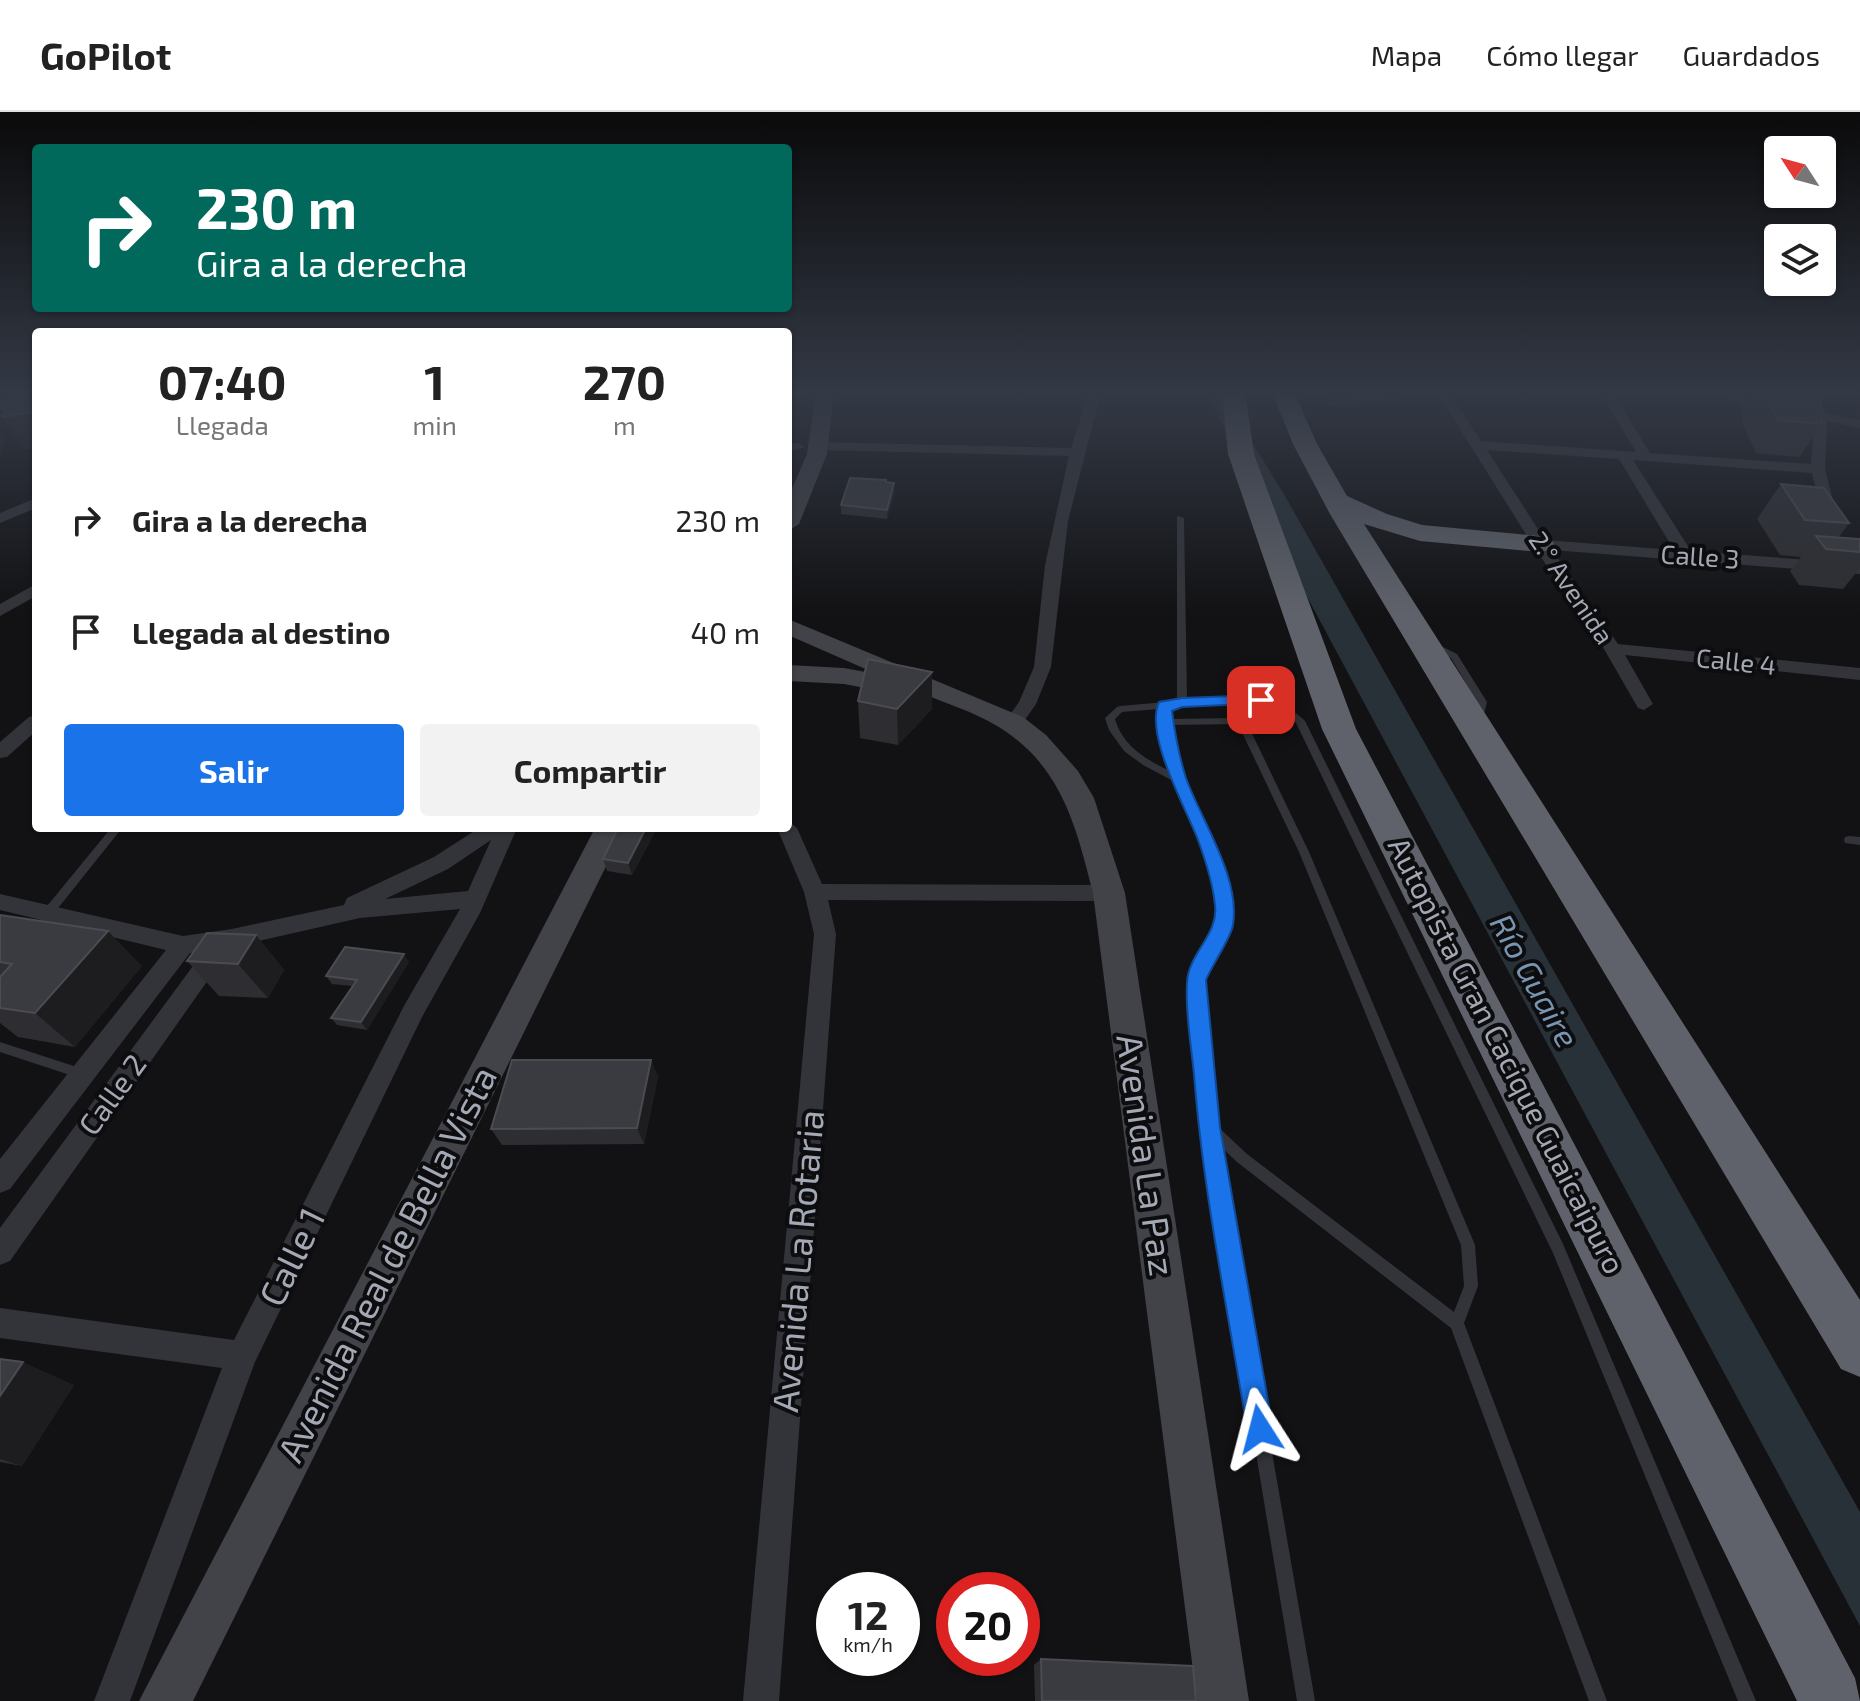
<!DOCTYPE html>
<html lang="es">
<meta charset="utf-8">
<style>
body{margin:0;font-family:"Exo 2",sans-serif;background:#f2f2f2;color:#222;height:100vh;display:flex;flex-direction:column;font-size:30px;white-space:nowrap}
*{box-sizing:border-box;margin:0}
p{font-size:26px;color:#767676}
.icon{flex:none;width:44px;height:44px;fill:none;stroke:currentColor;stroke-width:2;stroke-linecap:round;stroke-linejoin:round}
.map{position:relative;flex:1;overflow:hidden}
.drawer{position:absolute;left:32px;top:216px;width:760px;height:504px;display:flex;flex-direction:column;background:#fff;border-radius:8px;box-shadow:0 2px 6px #0004}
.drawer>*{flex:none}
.banner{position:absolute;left:32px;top:32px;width:760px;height:168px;border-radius:8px;box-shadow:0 2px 6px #0004;background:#00695c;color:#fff;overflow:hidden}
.needle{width:52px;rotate:306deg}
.controls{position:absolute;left:1764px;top:24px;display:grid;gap:16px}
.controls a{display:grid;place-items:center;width:72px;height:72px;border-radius:8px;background:#fff;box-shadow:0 2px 6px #0004;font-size:40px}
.speed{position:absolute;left:816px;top:1460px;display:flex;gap:16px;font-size:40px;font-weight:700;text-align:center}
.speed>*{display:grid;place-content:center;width:104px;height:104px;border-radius:50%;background:#fff;box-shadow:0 2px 6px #0004;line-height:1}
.speed small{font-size:20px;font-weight:400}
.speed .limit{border:12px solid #d22;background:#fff;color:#111}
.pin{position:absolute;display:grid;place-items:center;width:68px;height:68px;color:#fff;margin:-34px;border-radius:16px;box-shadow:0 4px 12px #0006}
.me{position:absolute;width:88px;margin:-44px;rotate:351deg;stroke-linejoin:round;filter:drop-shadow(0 0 6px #0008)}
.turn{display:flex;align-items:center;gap:28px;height:168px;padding:0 32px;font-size:36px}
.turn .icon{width:104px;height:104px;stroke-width:2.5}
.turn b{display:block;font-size:56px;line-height:68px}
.eta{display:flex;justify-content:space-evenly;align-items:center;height:136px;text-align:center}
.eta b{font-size:48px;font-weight:700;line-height:56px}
.primary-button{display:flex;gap:16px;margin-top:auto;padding:16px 32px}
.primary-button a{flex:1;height:92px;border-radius:8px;background:#1a73e8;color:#fff;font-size:32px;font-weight:700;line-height:92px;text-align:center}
.primary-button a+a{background:#f2f2f2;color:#222}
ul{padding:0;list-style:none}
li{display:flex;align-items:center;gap:24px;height:112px;padding:0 32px}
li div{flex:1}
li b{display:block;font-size:30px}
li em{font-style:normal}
header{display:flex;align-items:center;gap:48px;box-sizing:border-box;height:112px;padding:0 40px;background:#fff;border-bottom:2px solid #e0e0e0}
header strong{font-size:38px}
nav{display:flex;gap:44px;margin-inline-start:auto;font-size:28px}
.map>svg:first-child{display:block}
.water{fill:#283138}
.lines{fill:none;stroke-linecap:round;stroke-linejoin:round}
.service{fill:#333439;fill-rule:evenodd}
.minor{fill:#333439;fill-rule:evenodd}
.secondary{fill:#414349;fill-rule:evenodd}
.motorway{fill:#5f626a;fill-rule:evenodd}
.wall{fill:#2e2e32}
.shaded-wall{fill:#1d1d20}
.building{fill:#3a3b40;stroke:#4b4c52;stroke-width:2}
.route{fill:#1a73e8;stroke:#114b97;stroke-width:2}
.labels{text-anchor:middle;stroke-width:8;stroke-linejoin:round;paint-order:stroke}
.far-street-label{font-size:26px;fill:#a3a8b5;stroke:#0d0d0f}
.street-label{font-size:30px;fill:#a3a8b5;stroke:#0d0d0f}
.water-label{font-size:32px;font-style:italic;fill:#7895b2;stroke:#0d0d0f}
.near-street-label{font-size:36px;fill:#a3a8b5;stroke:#0d0d0f}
</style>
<header>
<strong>GoPilot</strong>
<nav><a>Mapa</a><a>Cómo llegar</a><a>Guardados</a></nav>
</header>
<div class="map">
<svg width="1860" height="1589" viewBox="0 0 1860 1589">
<rect width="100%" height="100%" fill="#121214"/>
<!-- water -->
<path class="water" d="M1207 280H1227L1233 299 1285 384 1860 1400V1514L1297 466Z"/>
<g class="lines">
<!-- service -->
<path class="service" d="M1177 404 1184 406 1187 588C1227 586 1274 577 1305 609L1563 1132 1756 1589H1738L1553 1141 1296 611C1279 597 1263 592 1241 591L1246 609 1309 740 1475 1133 1478 1174 1464 1211 1607 1589H1589L1451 1216 1237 1050 1219 1033 1315 1589H1297L1202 1015 1190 868 1199 844 1217 814 1219 793 1202 730 1175 670 1143 653 1124 639 1109 618 1105 606 1117 595 1120 594 1177 589ZM1232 591 1236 606 1170 607 1169 596ZM1159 597 1163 631 1172 660C1147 648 1123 635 1115 607L1122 600ZM1238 612 1299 740 1461 1133 1464 1174 1454 1200 1247 1042 1215 1012 1202 868 1210 845 1229 815V793L1212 730 1184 668 1173 631 1170 613Z
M1435 531 1457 542 1487 590 1482 610H1476L1474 608 1477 590 1451 546 1432 536V532Z
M111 716H122L51 805H43L41 802 43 799Z
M1849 724 1860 725V733L1845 731 1844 728 1845 725Z
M0 930 86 958 88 962 86 966 82 967 0 940Z"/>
<!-- minor -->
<path class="minor" d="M1089 280H1101L1068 409 1051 555 1036 592 1020 615 1013 617 1004 611 1019 590 1034 555 1045 453 1069 344 818 338 811 334 818 330 1071 336Z
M1385 280H1420L1414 284 1331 294 1325 290 1331 286Z
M1437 280H1449L1481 329 1636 340 1600 280H1612L1650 341 1811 352 1814 306 1799 300 1811 297 1801 280H1813L1826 301 1860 308V316L1827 309 1825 357 1837 405 1830 409 1823 405 1812 361 1633 348 1691 439 1860 452V462L1552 438 1618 532 1860 556V568L1625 543 1653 592 1644 598 1638 596 1604 537 1532 432ZM1487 338 1619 347 1674 438 1545 428Z
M1699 280H1723L1779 293 1773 297Z
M1846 280H1860V285L1848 283Z
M788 332 798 331 805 335 788 340Z
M36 386V396L0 411V401Z
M36 472V484L0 504V492Z
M36 603V619L7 645 0 646V630L29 605Z
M788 709 797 716 822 772 1109 773 1117 775 1120 781 1117 787 1109 789 828 788 836 822 779 1589H743L814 822 804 780 777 716H788Z
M479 716H517L480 801 422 905 255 1250 130 1589H94L222 1256 0 1226V1196L234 1228 405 892 460 797 360 806 227 836 225 844 10 1149 0 1153V1116L204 839 190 841 10 1077 0 1081V1047L166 838 0 798V782L183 824 232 817 344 793 347 786 434 745ZM491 728 468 779 385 787 448 757Z"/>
<!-- secondary -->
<path class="secondary" d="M816 280H834L827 342 799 412 788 419V386L807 342Z
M0 286 36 287V299L0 298Z
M788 507 1023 605 1046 623 1078 659 1094 686 1125 781 1249 1589H1197L1093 781C1077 718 1063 658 1005 619 978 600 935 588 904 574L901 579 892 581 844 572 788 569V553L844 556 877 562 788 523Z
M595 716H625L193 1589H139Z"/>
<!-- motorway -->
<path class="motorway" d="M1222 280H1245L1254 342 1356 617 1855 1566 1860 1589H1797L1322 617 1228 342Z
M1272 280H1294L1317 332 1347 384 1387 402 1422 413 1540 424 1550 426 1554 432 1550 438 1540 440 1420 429 1364 412 1860 1188V1265L1841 1257 1330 402 1293 332Z"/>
</g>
<!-- wall -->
<path class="wall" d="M1750 280H1821L1822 312 1799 345 1756 341 1743 313 1742 293Z
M886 371 895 380 887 407 841 402V393Z
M1781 372 1849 411 1839 425 1860 440V456L1843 477 1799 473 1790 459 1801 445 1780 443 1757 407Z
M932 560V597L898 633 860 626 858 589Z
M618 716H657L632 763 607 759 603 747Z
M0 803 142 854 75 935 18 925 0 911Z
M256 823 284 858 268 886 219 884 187 849Z
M409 850 367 918 337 913 331 906 352 874 332 872 326 864Z
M651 948 658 965 644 1032 502 1033 491 1017Z
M0 1247 74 1273 22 1354 0 1350Z
M1041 1547 1196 1589H1035L1034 1553Z"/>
<!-- shaded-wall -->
<path class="shaded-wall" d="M36 289V337L25 338 2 305Z
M0 319 6 326 0 345Z
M894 371 895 380 887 407V398Z
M932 560V597L898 633 897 597Z
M646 716H657L632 763 628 751Z
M108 819 142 854 75 935 35 901Z
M256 823 284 858 268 886 238 852Z
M404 842 409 850 367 918 361 910Z
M651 948 658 965 644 1032 637 1016Z
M23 1250 74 1273 22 1354 0 1347V1284Z"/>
<!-- building -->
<path class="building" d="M10 280H36V289L34 300 2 305Z
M1763 280H1821L1822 312 1778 308Z
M850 366 886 368V370L894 371 887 398 841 393Z
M1781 372 1824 376 1849 411 1805 408Z
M1816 424 1860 427V440L1826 437Z
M868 547 932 560 897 597 858 589Z
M618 716H646L628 751 603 747Z
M0 803 108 819 35 901 0 896V865L12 852 0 850Z
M207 821 256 823 238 852 187 849Z
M345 835 404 842 361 910 331 906 357 868 326 864Z
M512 948H651L637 1016 491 1017Z
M0 1247 23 1250 0 1284Z
M1041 1547 1193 1554 1196 1589H1042Z"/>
<!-- sky -->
<linearGradient id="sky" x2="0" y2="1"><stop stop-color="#0a0a0b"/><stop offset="0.56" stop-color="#333945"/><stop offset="1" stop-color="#333945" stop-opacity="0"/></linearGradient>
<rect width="1860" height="502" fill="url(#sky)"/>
<!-- route -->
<path class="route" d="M1261 583 1269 588 1267 591 1182 595 1172 599C1175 622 1179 644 1186 666 1201 708 1241 766 1233 813 1231 826 1212 853 1206 868L1220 1015 1273 1317 1269 1326 1260 1330 1251 1326 1247 1317C1228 1199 1203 1081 1194 962 1191 932 1185 900 1187 871 1188 841 1219 823 1215 793 1213 772 1205 747 1198 728 1186 696 1144 623 1159 590L1182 586Z"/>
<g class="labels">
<!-- far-street labels -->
<g class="far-street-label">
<text transform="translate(1700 445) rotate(4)" y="9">Calle 3</text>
<text transform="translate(1571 476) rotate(56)" y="9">2.° Avenida</text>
<text transform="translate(1736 550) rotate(6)" y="9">Calle 4</text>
</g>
<!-- street labels -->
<g class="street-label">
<text transform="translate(1506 944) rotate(63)" y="10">Autopista Gran Cacique Guaicaipuro</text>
<text transform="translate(113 983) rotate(-54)" y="10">Calle 2</text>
</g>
<!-- water labels -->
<g class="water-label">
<text transform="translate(1534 869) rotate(61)" y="11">Río Guaire</text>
</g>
<!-- near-street labels -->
<g class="near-street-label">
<text transform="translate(1146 1043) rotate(82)" y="13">Avenida La Paz</text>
<text transform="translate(292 1145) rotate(-64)" y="13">Calle 1</text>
<text transform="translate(798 1149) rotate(-85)" y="13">Avenida La Rotaria</text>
<text transform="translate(387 1152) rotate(-63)" y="13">Avenida Real de Bella Vista</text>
</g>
</g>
</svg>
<div class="controls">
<a><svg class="needle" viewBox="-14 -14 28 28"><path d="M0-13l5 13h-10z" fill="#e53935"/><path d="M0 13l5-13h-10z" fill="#767676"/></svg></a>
<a><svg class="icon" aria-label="layers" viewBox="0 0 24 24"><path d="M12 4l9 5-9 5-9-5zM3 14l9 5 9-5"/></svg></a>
</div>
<div class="speed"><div>12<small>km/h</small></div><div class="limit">20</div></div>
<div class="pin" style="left:1261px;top:588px;background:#d93025"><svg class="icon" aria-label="arrive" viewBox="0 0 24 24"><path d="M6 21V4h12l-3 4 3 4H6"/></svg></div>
<svg class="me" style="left:1260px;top:1317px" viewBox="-20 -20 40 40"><path d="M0-17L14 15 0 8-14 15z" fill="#1a73e8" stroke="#fff" stroke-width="4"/></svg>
<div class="banner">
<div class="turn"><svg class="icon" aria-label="right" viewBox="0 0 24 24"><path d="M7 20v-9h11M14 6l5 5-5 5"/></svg><div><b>230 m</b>Gira a la derecha</div></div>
</div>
<section class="drawer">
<div class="eta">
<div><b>07:40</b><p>Llegada</p></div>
<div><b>1</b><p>min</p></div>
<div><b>270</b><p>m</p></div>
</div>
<ul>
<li><svg class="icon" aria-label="right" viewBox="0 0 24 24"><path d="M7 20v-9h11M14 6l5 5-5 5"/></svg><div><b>Gira a la derecha</b></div><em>230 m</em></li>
<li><svg class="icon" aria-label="arrive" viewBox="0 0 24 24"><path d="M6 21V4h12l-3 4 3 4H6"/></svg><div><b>Llegada al destino</b></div><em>40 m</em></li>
</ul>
<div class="primary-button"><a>Salir</a><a>Compartir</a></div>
</section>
</div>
